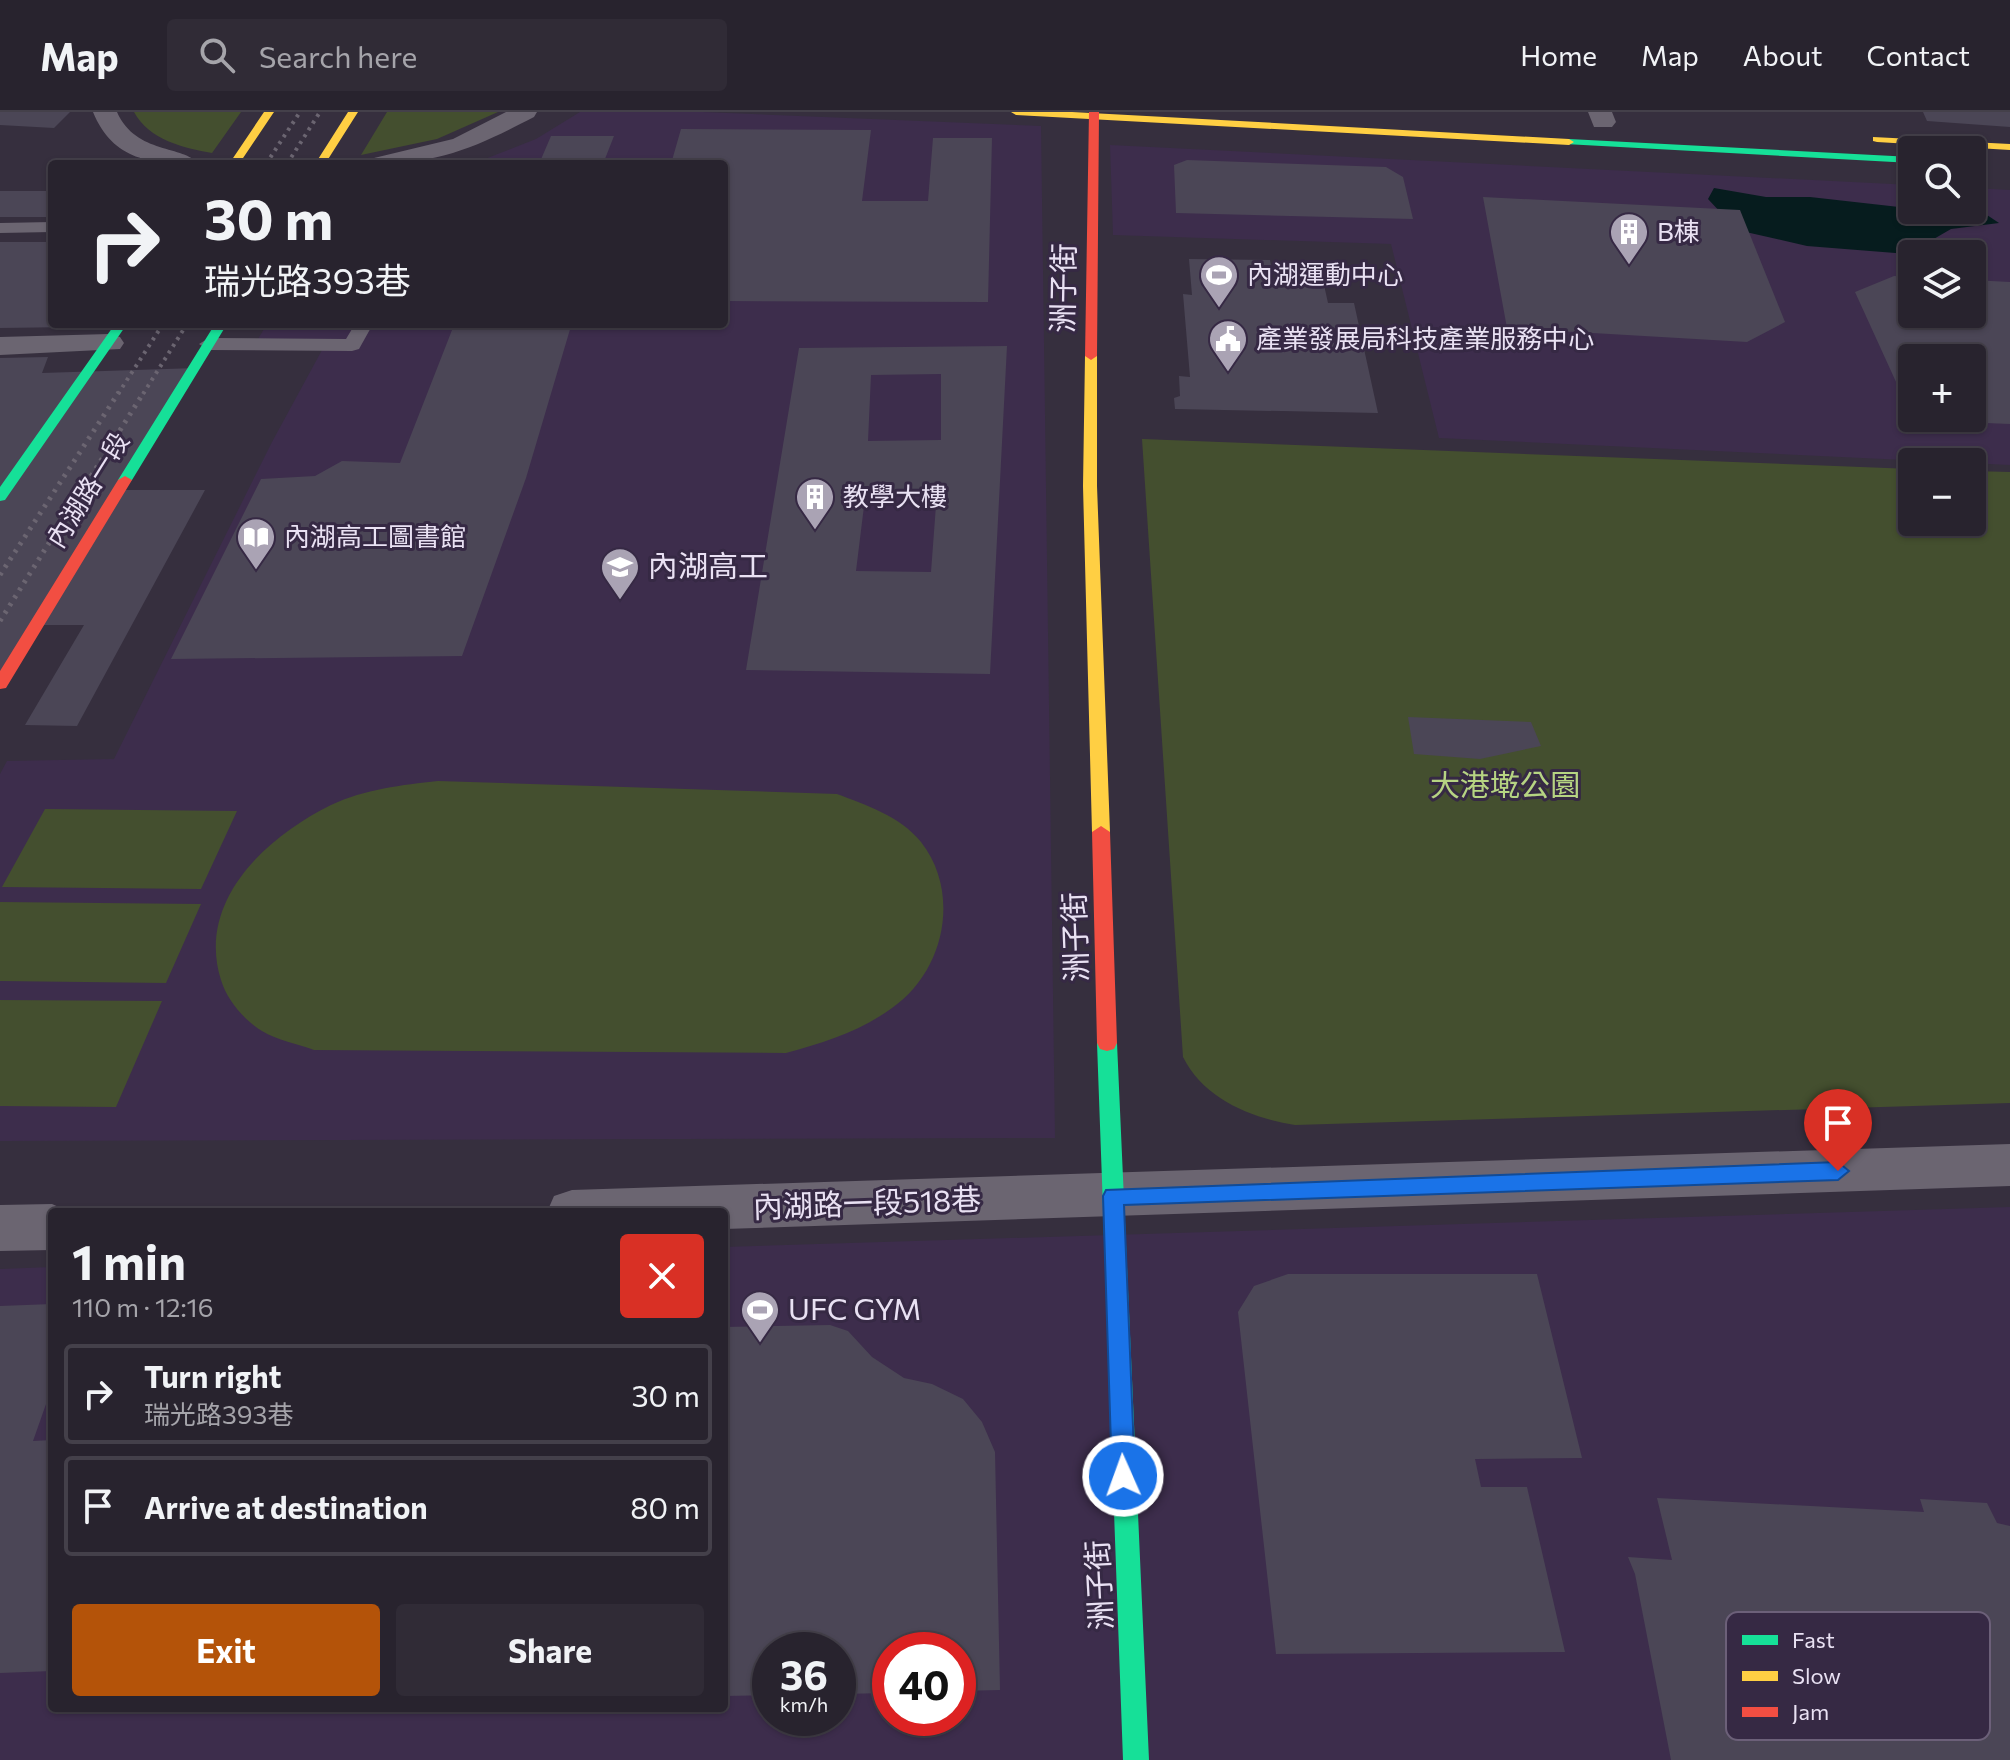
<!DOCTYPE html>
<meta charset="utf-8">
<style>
body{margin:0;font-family:Commissioner,"Noto Sans TC",sans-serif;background:#302b36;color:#f1f3f6;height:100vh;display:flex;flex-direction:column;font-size:30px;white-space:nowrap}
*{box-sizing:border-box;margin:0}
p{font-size:26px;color:#a5a4aa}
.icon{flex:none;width:44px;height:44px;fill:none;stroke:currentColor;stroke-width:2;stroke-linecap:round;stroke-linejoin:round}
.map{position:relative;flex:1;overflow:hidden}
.sheet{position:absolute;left:48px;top:1096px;width:680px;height:504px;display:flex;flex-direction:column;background:#28232e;border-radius:8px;box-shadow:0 2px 6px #0004,0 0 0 2px #44404a}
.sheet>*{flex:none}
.hud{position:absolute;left:48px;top:48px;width:680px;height:168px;border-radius:8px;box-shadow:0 2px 6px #0004,0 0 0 2px #44404a;background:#28232e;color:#f1f3f6;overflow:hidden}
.buttons{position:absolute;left:1898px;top:24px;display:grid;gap:16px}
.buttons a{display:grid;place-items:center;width:88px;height:88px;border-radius:8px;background:#28232e;box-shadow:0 2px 6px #0004,0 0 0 2px #44404a;font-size:40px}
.speed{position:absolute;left:752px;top:1520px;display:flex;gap:16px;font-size:40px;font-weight:700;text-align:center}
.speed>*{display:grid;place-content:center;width:104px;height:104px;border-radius:50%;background:#28232e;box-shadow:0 2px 6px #0004,0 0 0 2px #44404a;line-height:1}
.speed small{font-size:20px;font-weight:400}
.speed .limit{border:12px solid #d22;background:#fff;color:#111}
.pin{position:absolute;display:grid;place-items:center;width:68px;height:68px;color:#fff;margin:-82px -34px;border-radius:50% 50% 50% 0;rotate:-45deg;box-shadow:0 0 8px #0007}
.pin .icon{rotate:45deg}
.me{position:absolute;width:88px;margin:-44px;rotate:358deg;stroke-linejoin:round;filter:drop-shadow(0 0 6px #0008)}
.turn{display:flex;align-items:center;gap:28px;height:168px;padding:0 24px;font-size:36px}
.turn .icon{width:104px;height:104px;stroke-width:2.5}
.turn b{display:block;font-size:56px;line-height:68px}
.round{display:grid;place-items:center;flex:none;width:84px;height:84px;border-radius:8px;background:#302b36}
.summary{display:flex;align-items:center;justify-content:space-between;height:136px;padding:0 24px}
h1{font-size:48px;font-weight:700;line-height:60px}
.primary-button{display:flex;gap:16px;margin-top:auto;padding:16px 24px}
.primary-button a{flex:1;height:92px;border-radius:8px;background:#b45309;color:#fff;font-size:32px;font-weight:700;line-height:92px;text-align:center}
.primary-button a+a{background:#302b36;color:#f1f3f6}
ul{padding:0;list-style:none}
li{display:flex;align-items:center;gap:24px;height:100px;margin:0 16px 12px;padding:0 8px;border:4px solid #44404a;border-radius:8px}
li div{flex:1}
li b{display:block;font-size:30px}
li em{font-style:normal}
header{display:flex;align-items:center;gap:48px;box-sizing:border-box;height:112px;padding:0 40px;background:#28232e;border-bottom:2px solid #44404a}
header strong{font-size:38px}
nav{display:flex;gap:44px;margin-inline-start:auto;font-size:28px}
.search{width:560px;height:72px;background:#302b36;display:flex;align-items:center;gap:20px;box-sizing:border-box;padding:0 28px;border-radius:8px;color:#a5a4aa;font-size:30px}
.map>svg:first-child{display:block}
.built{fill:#3d2d4c;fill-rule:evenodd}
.green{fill:#444f2f}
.water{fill:#061c1e}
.building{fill:#4b4656;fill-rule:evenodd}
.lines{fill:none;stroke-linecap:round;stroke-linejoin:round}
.lane{fill:#6b6571;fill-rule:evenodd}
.street{fill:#6b6571;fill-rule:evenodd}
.fast{fill:#16e098;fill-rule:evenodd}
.slow{fill:#ffcf43;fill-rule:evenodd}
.jam{fill:#f24e42;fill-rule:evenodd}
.rail-far1{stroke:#6b6571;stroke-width:4;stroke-dasharray:3 5;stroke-linecap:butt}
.rail{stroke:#6b6571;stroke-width:5;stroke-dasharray:3 6;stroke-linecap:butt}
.route{fill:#1a73e8;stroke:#114b97;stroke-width:2}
.labels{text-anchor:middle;stroke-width:6;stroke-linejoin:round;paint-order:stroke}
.far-poi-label{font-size:26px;fill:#e9e1f3;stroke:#362944;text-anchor:start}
.far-street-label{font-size:26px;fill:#e9e1f3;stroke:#362944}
.street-label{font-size:30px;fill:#e9e1f3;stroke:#362944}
.poi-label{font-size:30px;fill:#e9e1f3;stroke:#362944;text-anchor:start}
.park-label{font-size:30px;fill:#b6d482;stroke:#362944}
.key{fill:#362944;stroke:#6c6079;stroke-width:2}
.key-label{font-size:22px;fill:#e9e1f3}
</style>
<header>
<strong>Map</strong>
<div class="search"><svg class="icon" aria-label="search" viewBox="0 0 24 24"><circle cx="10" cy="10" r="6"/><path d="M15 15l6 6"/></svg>Search here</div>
<nav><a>Home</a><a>Map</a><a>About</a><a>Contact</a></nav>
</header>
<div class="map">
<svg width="2010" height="1648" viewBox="0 0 2010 1648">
<rect width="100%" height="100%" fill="#362f3e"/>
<!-- built -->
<path class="built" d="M580 0H703L1041 14 1055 1026 0 1029V662L7 649 114 647 272 330 328 227H258L267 212H724V52H472L536 27Z
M1110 33 1912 73V98H1972V76L2010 78V353L1439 326 1391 132 1113 123ZM1912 142H1972V202H1912ZM1912 246H1972V306H1912Z
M2010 1095V1648H0V1157L52 1155V1596H724V1135ZM770 1538H838V1606H770ZM890 1538H958V1606H890Z"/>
<!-- green -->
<path class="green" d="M134 0H241L212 41C184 36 149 28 134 0Z
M387 0H498L437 27 361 43Z
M1142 327 1912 357V410H1972V359L2010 360V991L1295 1013C1251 1006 1204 987 1183 945Z
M438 669 837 682C866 693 900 704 921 730 961 781 945 859 892 896 859 920 825 930 786 941L314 938C298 932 277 928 262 919 244 908 227 888 221 868 196 789 266 725 331 693 365 677 402 673 438 669Z
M45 697 237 699 201 777 2 775Z
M0 790 201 792 166 871 0 869Z
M0 888 162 889 116 995 0 994Z"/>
<!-- water -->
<path class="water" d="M1714 76 1766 85H1810L1899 95 1912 91V98H1972V93L1999 111 1951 117 1908 142 1807 134 1737 118 1708 87Z"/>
<!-- building -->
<path class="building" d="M0 0H70L54 16 0 13Z
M1923 0H2010V15L1927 9Z
M681 17 871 18 862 89H928L933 26H992L988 190 724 189V52H671Z
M551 24H614L603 52H539Z
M1187 48 1386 55 1403 65 1413 107 1176 101 1174 53Z
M0 79H52V105H0Z
M1483 85 1740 98 1785 210 1747 230 1507 216Z
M0 130H52V212H75L72 215 0 216Z
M1189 147 1270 148 1274 172 1324 173 1328 191H1354L1378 301 1175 297 1174 286 1180 284 1179 264 1190 265 1183 182 1192 183Z
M1894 164 1912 165V202H1972V168L2010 170V312L1913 308 1972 306V246H1912V305L1855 180Z
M454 213 571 214 526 366 462 544 171 547 261 367 315 364 342 349 400 351Z
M1007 234 990 562 746 558 799 236ZM941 262V328L868 329 871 263ZM866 378 937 380 931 460 856 459Z
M48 245 42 261 197 256 125 378H205L77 614 25 613 84 513H34L0 570V246Z
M1408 605 1531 610 1541 634 1480 647 1414 642Z
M1288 1162H1537L1582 1346 1475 1347 1481 1375H1527L1565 1540 1276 1542 1238 1200 1254 1174Z
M52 1192V1275L33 1329 52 1328V1559L0 1561V1194Z
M830 1213 848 1219 872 1245 904 1266 932 1272 963 1287 982 1310 995 1340 1000 1578 958 1579V1538H890V1581L838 1582V1538H770V1583L724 1584V1215Z
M1657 1386 1924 1400 1920 1387 1987 1391 1997 1411 2010 1414V1648H1671L1635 1462 1628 1445 1672 1448Z"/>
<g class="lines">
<!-- lane -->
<path class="lane" d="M52 110V120L0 121V111Z
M355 212H373L359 237 352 239 209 238 199 232 209 226 346 227Z"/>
<!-- street -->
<path class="street" d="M93 0H117C136 43 185 33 198 52 152 52 113 49 93 0Z
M506 0H537L534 5C474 36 439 52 370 52L374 46 453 27Z
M1588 0H1612L1616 10 1612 15H1594Z
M109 222 120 225 124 231 120 237 0 243V225Z
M2010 1032V1074L724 1117V1100H547L554 1084 572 1078Z
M52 1092 70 1100H52V1138L0 1139V1093Z"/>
<!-- fast -->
<path class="fast" d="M1569 27 1912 45V51L1565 32V28Z
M115 212H127L5 388 0 389V375Z
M215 212H227L132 368 125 372 120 371 118 368Z
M1107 923 1114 925 1117 931 1149 1648H1123L1097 931 1100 925Z"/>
<!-- slow -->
<path class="slow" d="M264 0H274L239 52H229Z
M348 0H358L325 52H315Z
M1011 0H1072L1569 27 1574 30 1569 33 1016 3Z
M1873 25 2010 32V38L1877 30 1873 29Z
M1091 240 1097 244V374L1110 720 1101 726 1092 720 1083 374 1085 244Z"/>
<!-- jam -->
<path class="jam" d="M1089 0H1099L1097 244 1091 248 1085 244Z
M125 364 132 368 6 576 0 577V559L118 368Z
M1101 714 1110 720 1117 931 1114 937 1107 939 1100 937 1097 931 1092 720Z"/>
<!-- rail-far1 -->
<path class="rail-far1" d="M266 52 300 0
M287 52 320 0
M118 282 163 212
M143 282 187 212"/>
<!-- rail -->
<path class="rail" d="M0 463 119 280
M0 509 144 280"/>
</g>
<!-- route -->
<path class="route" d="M1838 1050 1849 1059 1838 1068 1124 1093 1135 1364 1131 1372 1123 1375 1115 1372 1112 1364 1103 1084 1106 1078Z"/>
<!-- icons -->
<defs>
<g id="building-pin" transform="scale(2)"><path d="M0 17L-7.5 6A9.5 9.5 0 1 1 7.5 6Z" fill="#aaa3b4" stroke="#362944"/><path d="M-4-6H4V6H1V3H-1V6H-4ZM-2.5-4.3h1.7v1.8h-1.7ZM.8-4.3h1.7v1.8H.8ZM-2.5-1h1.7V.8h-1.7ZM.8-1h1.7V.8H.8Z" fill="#fff"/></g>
<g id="stadium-pin" transform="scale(2)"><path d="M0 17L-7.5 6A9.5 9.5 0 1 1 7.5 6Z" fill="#aaa3b4" stroke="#362944"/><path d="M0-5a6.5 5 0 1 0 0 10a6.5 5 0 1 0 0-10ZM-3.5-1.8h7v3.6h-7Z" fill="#fff"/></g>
<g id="civic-pin" transform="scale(2)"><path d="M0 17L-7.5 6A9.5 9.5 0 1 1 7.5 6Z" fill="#aaa3b4" stroke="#362944"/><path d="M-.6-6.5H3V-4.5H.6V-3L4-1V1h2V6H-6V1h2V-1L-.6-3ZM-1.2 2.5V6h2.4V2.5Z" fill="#fff"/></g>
<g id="library-pin" transform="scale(2)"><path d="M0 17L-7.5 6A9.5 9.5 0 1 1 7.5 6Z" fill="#aaa3b4" stroke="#362944"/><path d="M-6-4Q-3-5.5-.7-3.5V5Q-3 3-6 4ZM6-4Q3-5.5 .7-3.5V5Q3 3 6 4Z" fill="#fff"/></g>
<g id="school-pin" transform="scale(2)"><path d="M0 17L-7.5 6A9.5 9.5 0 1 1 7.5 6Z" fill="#aaa3b4" stroke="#362944"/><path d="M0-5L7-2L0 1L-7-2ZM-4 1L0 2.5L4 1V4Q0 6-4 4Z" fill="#fff"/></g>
</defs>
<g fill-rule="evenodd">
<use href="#building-pin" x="1629" y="120"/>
<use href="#stadium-pin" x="1219" y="163"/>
<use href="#civic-pin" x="1228" y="227"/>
<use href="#building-pin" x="815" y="385"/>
<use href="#library-pin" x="256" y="425"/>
<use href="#school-pin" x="620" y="455"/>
<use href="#stadium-pin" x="760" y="1198"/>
</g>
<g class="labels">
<!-- far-poi labels -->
<g class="far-poi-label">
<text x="1657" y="129">B棟</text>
<text x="1247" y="172">內湖運動中心</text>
<text x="1256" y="236">產業發展局科技產業服務中心</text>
<text x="843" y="394">教學大樓</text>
<text x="284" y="434">內湖高工圖書館</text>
</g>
<!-- far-street labels -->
<g class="far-street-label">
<text transform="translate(88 378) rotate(-58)" y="9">內湖路一段</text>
</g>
<!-- street labels -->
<g class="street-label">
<text transform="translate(1064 176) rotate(-89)" y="10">洲子街</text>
<text transform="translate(1076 825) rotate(-92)" y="10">洲子街</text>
<text transform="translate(867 1092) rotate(-2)" y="10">內湖路一段518巷</text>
<text transform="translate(1100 1473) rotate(-93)" y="10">洲子街</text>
</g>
<!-- poi labels -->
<g class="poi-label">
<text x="648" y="465">內湖高工</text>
<text x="788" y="1208">UFC GYM</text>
</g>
<!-- park labels -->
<g class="park-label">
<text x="1505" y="684">大港墘公園</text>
</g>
</g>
<!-- legend -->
<rect x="1726" y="1500" width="264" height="128" rx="12" class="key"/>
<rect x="1742" y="1523" width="36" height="10" fill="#16e098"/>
<rect x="1742" y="1559" width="36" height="10" fill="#ffcf43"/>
<rect x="1742" y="1595" width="36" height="10" fill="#f24e42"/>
<g class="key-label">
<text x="1792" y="1536">Fast</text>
<text x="1792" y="1572">Slow</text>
<text x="1792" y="1608">Jam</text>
</g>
</svg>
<div class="buttons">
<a><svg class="icon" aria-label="search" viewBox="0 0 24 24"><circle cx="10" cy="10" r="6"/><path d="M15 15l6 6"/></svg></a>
<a><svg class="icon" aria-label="layers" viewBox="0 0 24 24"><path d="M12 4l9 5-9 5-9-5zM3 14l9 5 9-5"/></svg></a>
<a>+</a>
<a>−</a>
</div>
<div class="speed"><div>36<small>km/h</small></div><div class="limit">40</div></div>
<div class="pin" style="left:1838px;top:1059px;background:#d93025"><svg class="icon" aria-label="arrive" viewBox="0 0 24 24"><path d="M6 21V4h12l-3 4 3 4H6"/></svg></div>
<svg class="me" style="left:1123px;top:1364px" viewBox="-20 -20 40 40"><circle r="17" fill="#1a73e8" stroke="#fff" stroke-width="3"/><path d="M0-11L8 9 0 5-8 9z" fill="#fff"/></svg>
<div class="hud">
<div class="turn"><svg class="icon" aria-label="right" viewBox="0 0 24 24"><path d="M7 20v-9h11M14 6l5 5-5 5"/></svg><div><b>30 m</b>瑞光路393巷</div></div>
</div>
<section class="sheet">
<div class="summary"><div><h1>1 min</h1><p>110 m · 12:16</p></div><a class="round" style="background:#d93025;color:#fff"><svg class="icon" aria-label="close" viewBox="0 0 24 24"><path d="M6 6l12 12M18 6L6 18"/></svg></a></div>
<ul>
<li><svg class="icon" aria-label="right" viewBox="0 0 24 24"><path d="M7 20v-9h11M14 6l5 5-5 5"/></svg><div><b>Turn right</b><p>瑞光路393巷</p></div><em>30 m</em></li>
<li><svg class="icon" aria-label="arrive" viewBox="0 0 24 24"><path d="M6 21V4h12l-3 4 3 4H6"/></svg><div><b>Arrive at destination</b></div><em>80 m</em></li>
</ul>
<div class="primary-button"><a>Exit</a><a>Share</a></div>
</section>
</div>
